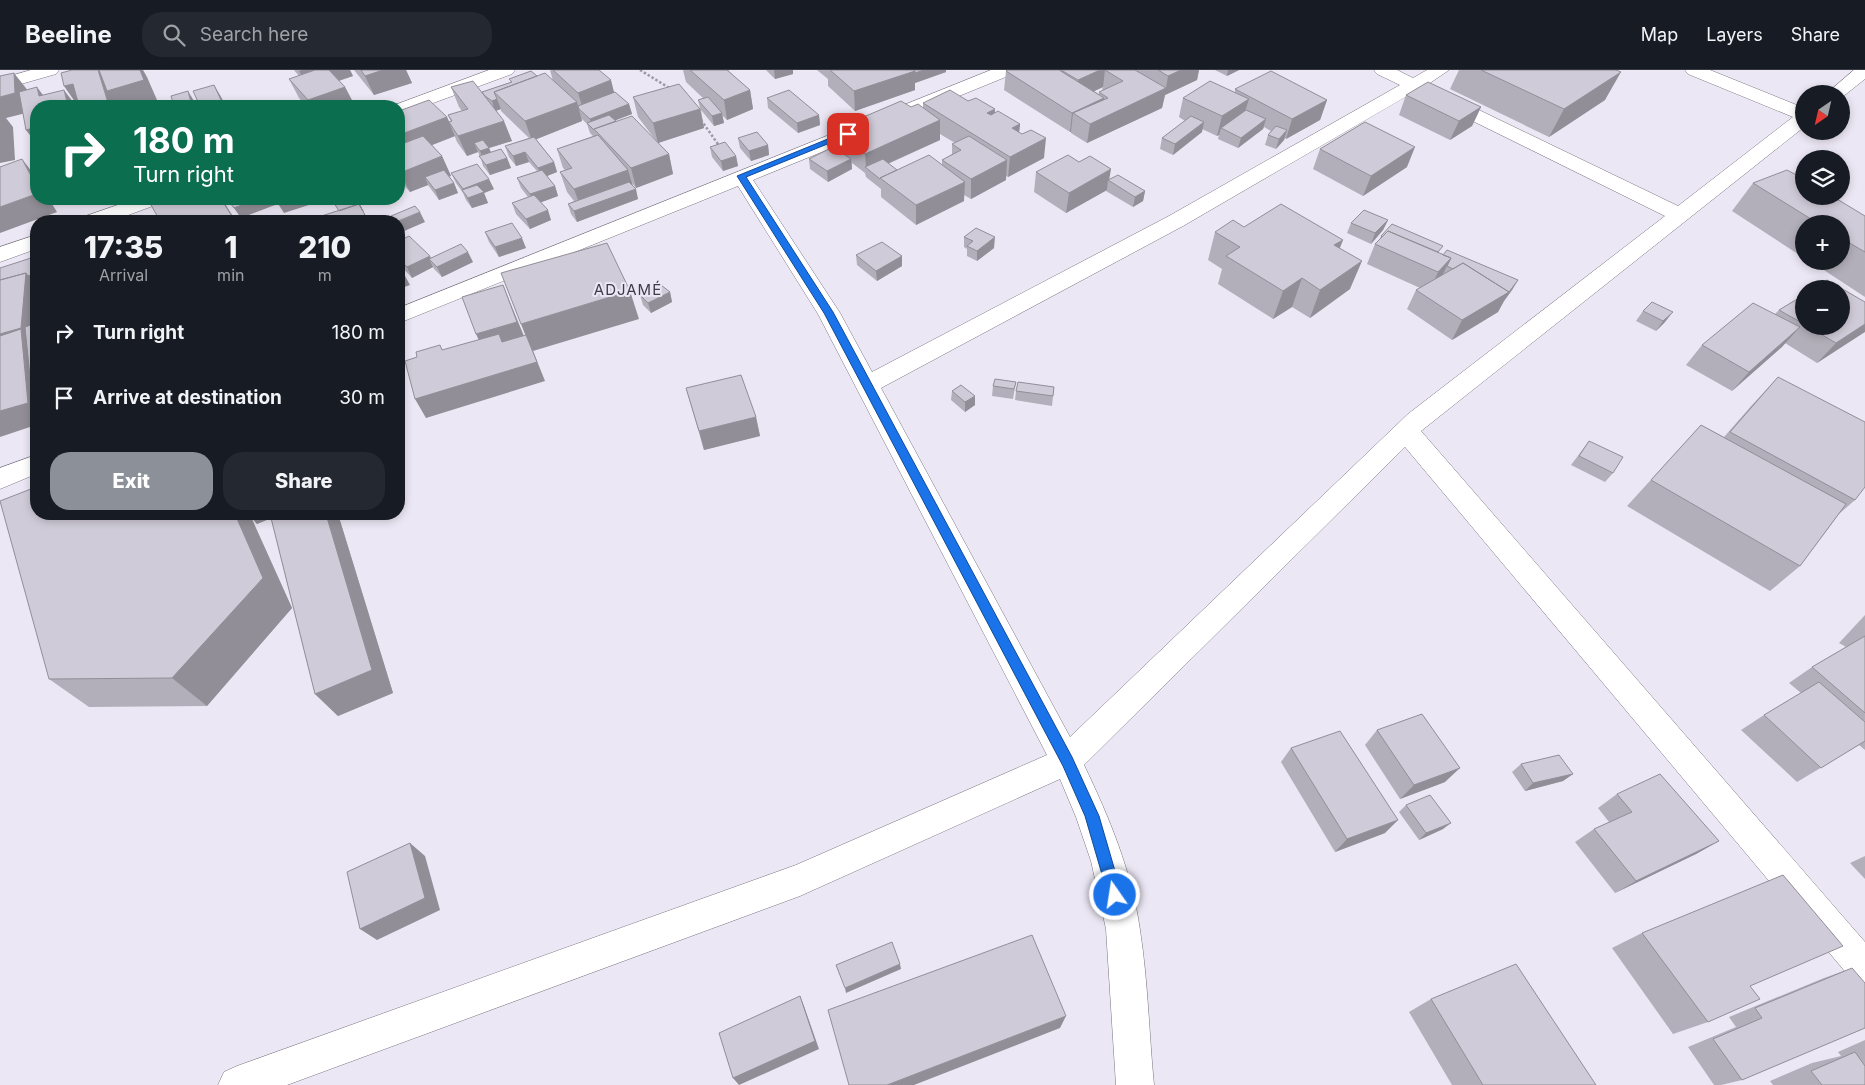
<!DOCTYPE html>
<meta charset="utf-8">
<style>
body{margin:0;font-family:Inter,sans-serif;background:#242831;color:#f1f3f6;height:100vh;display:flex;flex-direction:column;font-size:19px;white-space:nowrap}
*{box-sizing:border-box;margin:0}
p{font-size:16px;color:#9ea1a6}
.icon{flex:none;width:28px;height:28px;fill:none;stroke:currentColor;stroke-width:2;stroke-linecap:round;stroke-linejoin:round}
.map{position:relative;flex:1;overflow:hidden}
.sheet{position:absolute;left:30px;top:145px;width:375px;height:305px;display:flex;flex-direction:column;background:#171b24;border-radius:20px;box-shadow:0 2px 8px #0003}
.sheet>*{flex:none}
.guide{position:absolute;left:30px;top:30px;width:375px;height:105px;border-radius:20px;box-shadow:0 2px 8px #0003;background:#0b6e4f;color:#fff;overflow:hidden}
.needle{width:32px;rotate:214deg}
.tools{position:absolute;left:1795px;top:15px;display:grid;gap:10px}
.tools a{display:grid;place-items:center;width:55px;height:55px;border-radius:50%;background:#171b24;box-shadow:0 2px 8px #0003;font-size:25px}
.pin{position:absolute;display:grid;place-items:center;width:42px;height:42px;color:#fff;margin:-21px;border-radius:10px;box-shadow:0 2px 8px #0006}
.me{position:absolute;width:55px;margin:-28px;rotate:347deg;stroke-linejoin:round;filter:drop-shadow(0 0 4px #0008)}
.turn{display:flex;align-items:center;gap:18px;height:105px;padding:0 20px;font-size:22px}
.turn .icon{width:65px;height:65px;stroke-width:2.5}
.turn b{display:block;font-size:35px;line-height:42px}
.eta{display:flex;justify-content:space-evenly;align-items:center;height:85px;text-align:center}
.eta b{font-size:30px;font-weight:800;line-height:35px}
.action{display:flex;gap:10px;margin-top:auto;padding:10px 20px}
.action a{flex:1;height:58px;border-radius:20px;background:#8c9099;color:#fff;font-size:20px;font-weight:800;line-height:58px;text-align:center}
.action a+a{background:#242831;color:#f1f3f6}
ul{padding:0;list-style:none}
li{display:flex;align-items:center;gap:15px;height:65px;padding:0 20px}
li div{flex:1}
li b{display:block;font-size:19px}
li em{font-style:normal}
header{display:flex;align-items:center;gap:30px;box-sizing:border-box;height:70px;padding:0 25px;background:#171b24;border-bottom:1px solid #363941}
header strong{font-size:24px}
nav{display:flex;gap:28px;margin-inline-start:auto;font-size:18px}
.search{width:350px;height:45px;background:#242831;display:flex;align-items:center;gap:12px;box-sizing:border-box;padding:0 18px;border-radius:20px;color:#9ea1a6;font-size:19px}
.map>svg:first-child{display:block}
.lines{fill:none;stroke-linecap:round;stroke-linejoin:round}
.street-casing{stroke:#7b7682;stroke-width:1}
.path{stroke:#9d99a3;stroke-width:2.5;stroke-dasharray:2.5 2;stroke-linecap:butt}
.street{fill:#fff;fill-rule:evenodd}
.wall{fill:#b3afba;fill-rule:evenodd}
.shaded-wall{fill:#928e97}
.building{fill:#d0cbd8;stroke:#928e97}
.route{fill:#1a73e8;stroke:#114b97}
.labels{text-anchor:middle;stroke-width:4;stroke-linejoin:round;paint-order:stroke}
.neighbourhood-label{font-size:15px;letter-spacing:1px;fill:#403c46;stroke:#ece7f4}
</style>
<header>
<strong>Beeline</strong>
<div class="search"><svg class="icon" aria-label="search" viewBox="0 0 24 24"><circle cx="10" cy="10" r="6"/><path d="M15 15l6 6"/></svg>Search here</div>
<nav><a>Map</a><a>Layers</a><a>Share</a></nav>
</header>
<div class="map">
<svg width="1865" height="1015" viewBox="0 0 1865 1015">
<rect width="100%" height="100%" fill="#ece7f4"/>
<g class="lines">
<!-- street casing -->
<g class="street-casing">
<path id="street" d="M31 0H59L56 4 0 20V9Z
M489 0H515L512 4 406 43 399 45V36H392Z
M991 0H1016L1013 4 753 110 840 243 872 302 1169 146 1400 15 1377 4 1374 0H1397L1413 8 1427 0H1449L1427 15 1678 136 1793 47 1688 4 1685 0H1710L1804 38V57L1421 361 1865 872V916L1853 911 1405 377 1084 695C1109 747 1132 802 1140 860 1148 911 1149 964 1154 1015H1116L1106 859 1091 791 1076 747 1060 709 800 826 287 1015H218L224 1002 237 996 796 795 1047 685 818 244 738 116 399 253V238ZM1414 22 1665 146 1408 344 1070 667 881 318 1183 156Z
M1854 0H1865V9L1841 28V24H1826Z
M135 129H164L161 133 112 151H83L86 146Z
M36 165V179L0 192V177Z
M36 385V404L0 419V398Z"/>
</g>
<!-- path -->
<path class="path" d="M640 0 671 19
M701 50 720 77"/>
<!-- street -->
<use href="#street" class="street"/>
</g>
<!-- wall -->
<path class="wall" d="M294 0H350L353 6 339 11 345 17 355 36H306L299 28 289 9 299 6Z
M354 0H406L412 13 374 25Z
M550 0H599L614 22 629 34 632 44 615 50 657 72 638 47 633 27 700 38 698 30 703 28 686 12 683 0H730L728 1 750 20 753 39 727 50 722 45 724 53 714 56 701 40 704 58 658 73 669 84 673 104 636 118 632 113 638 129 577 152 571 144 568 134 574 131 567 122 560 102 565 100 563 98 557 79 593 66 590 63 587 54 582 49V51L536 69 554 92 557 102 547 106 555 116 558 126 541 132 551 150 530 159 516 144 512 133 528 127 521 118 517 108 537 101 529 92 516 96 509 87 505 76 529 68 501 41V39L496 41 512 71 489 78 491 82 507 88 511 98 490 105 483 96 480 86 478 82 467 86 457 72 449 52H451L448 45 462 41 459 37 451 17 482 22 511 12 509 9 537 6 553 11Z
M766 0H793V4L775 9Z
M817 0H946V2L915 13V20L855 41 828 16V9Z
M1007 0H1199L1197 10 1165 25 1162 38 1087 73 1071 63V62H1070L1004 20 1006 1ZM1103 17 1102 19 1103 20 1099 22V24L1094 21Z
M1215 0H1239L1227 6Z
M1459 0H1616L1605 30 1549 67 1450 19Z
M1235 19 1327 30 1320 50 1286 69 1285 68 1284 70 1276 79 1265 75 1268 65 1271 61 1264 57 1263 59 1238 78 1218 69 1219 65 1217 66 1202 59V62L1173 85 1160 79 1162 68 1185 51 1179 47 1183 28 1235 22Z
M1406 25 1481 37 1472 56 1450 70 1399 45Z
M767 28 819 45 820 55 798 63 768 38Z
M968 31 1020 54 1019 62 1044 88 1008 107 1006 106V110L971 129 964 125V131L916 155 881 127V119L866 107 865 103 852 93V99L828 112 810 99 809 89 835 78 833 60 911 37 923 38V33ZM940 64 955 73 952 74V84L942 90V95L897 100 888 94 940 70Z
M399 41 447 47 455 66 432 75 442 86 451 106H449L454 113 458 123 439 130 428 115 410 122 399 110Z
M738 68 768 75 769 85 751 91 740 78Z
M710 77 736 86 738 96 723 101 712 87Z
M1320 79 1407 97 1363 126 1313 99Z
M1036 102 1110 109 1145 121 1143 131 1133 137 1106 121 1107 120 1066 143 1034 122Z
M451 103 494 119 484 123 488 133 472 138 466 130 463 123 456 113Z
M1753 113 1865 146V227L1810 191H1841V154H1804V188L1732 141Z
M1388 150 1383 160 1371 174 1347 163 1351 153Z
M1244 157 1343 170 1339 178 1350 219 1310 248 1292 237 1273 249 1218 214 1222 199 1208 190 1215 162Z
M485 162 526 178 499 187 489 172Z
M1381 166 1440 183 1518 210 1512 220 1504 231 1498 242 1452 270 1407 239 1416 220 1420 218 1367 194 1375 174 1379 171Z
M964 167 994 178 977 191 967 186V179L964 177Z
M399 171 431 188 473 192 442 207 434 199 433 197 412 208 399 194Z
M856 185 902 186V196L877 211 857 195Z
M670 222 672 232 651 243 643 235 640 225Z
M1804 225V256H1841L1865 261 1817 293 1785 273 1732 321 1686 295 1702 275 1775 244 1779 240Z
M1643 241 1665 252 1656 261 1636 251Z
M1778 307 1855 430 1839 444 1800 496 1770 521 1627 436 1701 355 1724 367 1752 335Z
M1016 312 1013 329 992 326 993 316Z
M1054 317 1052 336 1015 330 1016 321Z
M686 318 756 347 760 366 704 380Z
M952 321 975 335 965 342 951 330Z
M1589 371 1613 403 1605 412 1571 395Z
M36 444H338L393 623 338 646 315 624 271 448 257 454 251 447 292 538 207 636 89 637 49 609Z
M1865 545V680L1859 675 1797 712 1741 660 1764 645 1801 623 1789 613 1812 597 1846 577 1839 573Z
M1377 660 1445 712 1400 729 1365 675Z
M1291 678 1385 763 1335 782 1281 692Z
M1521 694 1573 704 1563 711 1525 721 1512 702Z
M1617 724 1719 771 1696 784 1615 823 1575 772 1594 759 1609 752 1598 738Z
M1406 735 1443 759 1419 770 1399 742Z
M1865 786V809L1850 793Z
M1642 863 1750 916 1708 952 1673 964 1612 878Z
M1852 898 1742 1010 1721 1015H1714L1688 977 1736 957 1729 947 1824 908Z
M1431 929 1596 1015H1452L1409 942Z
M1865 970V1015H1773L1770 1011 1812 993 1841 986 1838 982Z"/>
<!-- shaded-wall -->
<path class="shaded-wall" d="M98 0H143L147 7 157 30 135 36H117L115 33 116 36H109Z
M302 0H350L353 6 310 20 299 1Z
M383 0H406L412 13 374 25 365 6Z
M774 0H793V4L775 9Z
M924 0H946V2L915 13V20L855 41 854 21 915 1Z
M1100 0H1105L1103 17 1076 30 1078 10Z
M1181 0H1199L1197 10 1165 25 1162 38 1087 73 1090 54 1166 18 1168 6Z
M1228 0H1239L1227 6Z
M1621 2 1605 30 1549 67 1564 39Z
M14 3 29 22 30 42 6 48 13 57 15 90 0 93V27Z
M611 10 616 30 584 42 578 23Z
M73 14 87 33 78 36 64 16Z
M214 15 220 25 226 36H206Z
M37 17 51 36 39 26Z
M345 17 355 36H311L308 30Z
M64 20 76 36H68Z
M750 20 753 39 727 50 724 30Z
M188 21 194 31 196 36H192Z
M1104 28 1102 47 1073 43 1071 62H1070L1072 43Z
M497 29 501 39 495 41 492 31Z
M1249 29 1243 48 1221 58 1219 65 1217 66 1222 46Z
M1327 30 1320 50 1286 69 1292 49Z
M577 32 582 51 532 71 525 51Z
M629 34 632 44 593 59 592 58 590 49Z
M1481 37 1472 56 1450 70 1459 51Z
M700 39 704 58 658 73 653 53Z
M995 39 994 58 987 43Z
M722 43 724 53 714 56 712 46Z
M819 45 820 55 798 63 797 53Z
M447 47 455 66 399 88V65Z
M1266 49 1263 59 1238 78 1241 68Z
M940 50V70L871 101 866 97 865 84Z
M504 51 512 71 489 78 493 88 484 91 480 81 474 73 478 82 467 86 458 66Z
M1204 52 1202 62 1173 85 1175 74Z
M1020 54 1018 74 1012 58Z
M36 57V73L26 60Z
M1287 60 1284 70 1276 79 1279 69Z
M1046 68 1044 88 1008 107 1010 87Z
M768 75 769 85 751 91 749 81Z
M1415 77 1407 97 1363 126 1371 106Z
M525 82 529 92 516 96 513 86Z
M669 84 673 104 636 118 631 98Z
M442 86 451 106 430 114 425 107 428 115 410 122 400 103Z
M736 86 738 96 723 101 721 91Z
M507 88 511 98 490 105 486 95Z
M22 89 36 107V115Z
M851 89 852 99 828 112 827 101Z
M1007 90 1006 110 971 129V109Z
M554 92 557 102 542 108 538 98Z
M1111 99 1109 111 1108 110 1107 120 1066 143 1069 123Z
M628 100 634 120 581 139 574 119Z
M489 109 494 119 484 123 488 133 472 138 463 119Z
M965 112 964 131 916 155V135Z
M454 113 458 123 439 130 435 120Z
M555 116 558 126 534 135 530 124Z
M636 119 638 129 577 152 574 141Z
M1145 121 1143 131 1133 137 1135 127Z
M36 124V129H49L57 142 0 163V137Z
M221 129H222L236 151H235Z
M258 129H271L275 135 241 148 234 138Z
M275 129H313L315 133 284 143Z
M548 140 551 150 530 159 526 149Z
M363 141 368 151H345Z
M420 142 425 152 402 162 399 157V151Z
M1388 150 1383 160 1371 174 1375 163Z
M995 167 994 178 977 191V181Z
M522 168 526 178 499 187 495 177Z
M1343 170 1332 198 1334 175Z
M468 182 473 192 442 207 437 197Z
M430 186 434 194 429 189 433 197 412 208 407 197Z
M902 186V196L877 211 876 201Z
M31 188 36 194V355L0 367V229Z
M1451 188 1441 208 1429 222 1438 202Z
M1362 191 1350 219 1310 248 1320 220Z
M399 195 410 215 399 219Z
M1302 208 1292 237 1273 249 1283 221Z
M1518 210 1512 220 1504 231 1498 242 1452 270 1462 250Z
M503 215 526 271 485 283 476 264Z
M630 221 639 249 533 281 545 311 426 348 415 329 532 282 521 254Z
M670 222 672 232 651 243 648 233Z
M1673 242 1665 252 1656 261 1663 251Z
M1865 254V262L1817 293 1836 273Z
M1800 257 1782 277 1732 321 1749 302Z
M975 326V335L965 342V332Z
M756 347 760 366 704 380 699 361Z
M235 444H281L257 454 251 447 292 538 207 636 172 608Z
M326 444H338L393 623 338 646 315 624Z
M1460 698 1445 712 1400 729 1414 715Z
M1573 704 1563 711 1525 721 1533 713Z
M1398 750 1385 763 1335 782 1347 769Z
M1451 753 1443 759 1419 770 1426 763Z
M1719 771 1696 784 1615 823 1636 811Z
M410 773 425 786 440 840 377 870 360 859Z
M900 894 901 899 846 923 845 918Z
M800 926 804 936 819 979 739 1015 733 1008Z
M1066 946 1060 958 914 1015H887Z"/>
<!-- building -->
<path class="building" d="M72 0H98L109 36H79L73 14 64 16 61 3Z
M99 0H140L144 10 107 21Z
M315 0H329L345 17 308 30 289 9Z
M361 0H383L365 6Z
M553 0H599L611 10 578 23Z
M690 0H727L750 20 724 30Z
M830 0H914L915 1 854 21Z
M914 0H924L915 3V1Z
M1007 0H1059L1104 28 1072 43 1006 1Z
M1061 0H1100L1078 10Z
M1105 0H1135L1166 18 1090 54 1073 43 1108 28 1099 22 1123 11Z
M1158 0H1181L1168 6Z
M1481 0H1616L1621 2 1564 39Z
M531 1 537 6 494 22 497 29 492 31 485 26 482 22 512 12 509 9Z
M1271 1 1327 30 1292 49 1235 19Z
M14 3 15 23 0 27V6Z
M545 3 577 32 525 51 494 22Z
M473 11 504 51 458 66 449 52 452 51 448 45 468 39 451 17Z
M1210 11 1249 29 1222 46 1183 28Z
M1428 12 1481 37 1459 51 1406 25Z
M679 14 700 39 653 53 633 27Z
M214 15 222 32 206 36H200L193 21Z
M37 17 39 26 64 20 68 36H36V57L26 60 19 22Z
M789 20 819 45 797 53 767 28Z
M950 20 968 31 976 28 995 39 987 43 991 45 998 41 1020 54 1012 58 1022 64 1031 60 1046 68 1010 87 923 33Z
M188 21 192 36H174L171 26Z
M615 22 629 34 590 49 579 39 578 36Z
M708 27 722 43 712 46 698 30Z
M429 30 447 47 399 65V41Z
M901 31 911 37 918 34 940 50 865 84 833 60Z
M284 32 286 36H268Z
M1246 40 1266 49 1241 68 1221 58Z
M609 45 616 51 594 59V60L587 53Z
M632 46 669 84 631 98 594 59Z
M1191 46 1204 52 1175 74 1162 68Z
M1365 52 1415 77 1371 106 1320 79Z
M1276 56 1287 60 1279 69 1268 65Z
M757 62 768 75 749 81 738 68Z
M598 65 628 100 574 119 560 102 572 98 557 79Z
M423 66 442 86 400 103 399 101V75Z
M969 66 1007 90 971 109 942 90 961 80 952 74Z
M534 67 554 92 538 98 525 82 513 86 505 76Z
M483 70 489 78 480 81 474 73Z
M725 72 736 86 721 91 710 77Z
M833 77 851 89 827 101 809 89Z
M501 79 507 88 486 95 479 86Z
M929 85 965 112 916 135 880 108Z
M1068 85 1079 92 1090 86 1111 99 1069 123 1036 102Z
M22 89 36 115V124L0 137V97Z
M883 89 897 100 880 108V109L865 97Z
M477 94 489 109 463 119 451 103Z
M444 100 454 113 435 120 425 107Z
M542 100 555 116 530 124 517 108Z
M1787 100 1804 109V126H1832L1865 146V182L1841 168V154H1819L1753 113Z
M1118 105 1145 121 1135 127 1108 110Z
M629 112 636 119 574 141 568 134Z
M477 115 484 122 468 128 462 120Z
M534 125 548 140 526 149 512 133Z
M169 129H221L235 151H160L151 135Z
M227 129H258L234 138Z
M346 129H356L363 141 359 134 339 141 334 133Z
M359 134 365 145 353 149 354 151H313L312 149Z
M1281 134 1343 170 1334 175 1362 191 1320 220 1302 208 1283 221 1226 186 1240 177 1215 162 1233 150 1244 157Z
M415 136 420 142 398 151H396L391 146Z
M1364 140 1388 150 1375 163 1351 153Z
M373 146 377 151H356Z
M310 149 311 151H302Z
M512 153 522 168 495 177 485 162Z
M1392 154 1443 176 1438 182 1388 161 1382 167 1381 166Z
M976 158 995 167 977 181 967 176 973 171 964 167Z
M1388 161 1451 188 1438 202 1375 174Z
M409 166 430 186 407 197 399 189V171Z
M882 172 902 186 876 201 856 185Z
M607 173 630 221 521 254 501 203Z
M461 174 468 182 437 197 429 189Z
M1447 180 1518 210 1509 222 1463 193 1453 199 1447 196 1451 188 1443 185Z
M31 188 36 203 28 206 26 203 0 210V198Z
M1463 193 1509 222 1462 250 1416 220Z
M26 203 21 258 0 264V210Z
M1827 210 1865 232V254L1836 273 1807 256H1841V219H1813Z
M503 215 517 252 476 264 462 227Z
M661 215 670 222 648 233 640 225Z
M1804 225V254L1779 240Z
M1652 232 1673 242 1663 251 1643 241Z
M1753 233 1800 257 1749 302 1702 275Z
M36 253V326L32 327 25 257Z
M21 259 28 333 0 341V266Z
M499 264 502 272 526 265 537 292 415 329 405 291 417 287 416 282 440 275 442 280Z
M741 305 756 347 699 361 686 318Z
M1778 307 1865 352V417L1855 430 1730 362Z
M995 309 1016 312 1014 319 993 316Z
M1018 312 1054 317 1053 326 1016 321Z
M961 315 975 326 965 332 952 321Z
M1701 355 1846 434 1800 496 1651 410Z
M1589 371 1623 387 1613 403 1579 386Z
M36 417V444H235L263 508 172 608 49 609 0 431Z
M270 444H326L372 600 315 624Z
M1865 566V643L1812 597Z
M1819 612 1865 652V671L1821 698 1764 645Z
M1422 644 1460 698 1414 715 1377 660Z
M1340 661 1398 750 1347 769 1291 678Z
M1559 685 1573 704 1533 713 1521 694Z
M1660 704 1719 771 1636 811 1594 759 1632 742 1617 724Z
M1430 725 1451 753 1426 763 1406 735Z
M410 773 425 828 360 859 347 802Z
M1783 805 1843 876 1750 916 1760 929 1708 952 1642 863Z
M1032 865 1066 946 887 1015H849L828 940Z
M892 872 900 894 845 918 836 895Z
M1516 894 1596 1015H1483L1431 929Z
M1852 898 1865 913V958L1742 1010 1713 969 1762 948 1755 938Z
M800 926 815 971 733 1008 719 963Z
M1855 982 1865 996V1015H1822L1811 1001Z"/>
<!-- route -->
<path class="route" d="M845 62 852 64 746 107 833 242 1072 687 1099 746 1122 825 1120 830 1115 832 1110 830 1108 825 1085 746 1063 696 824 243 737 106Z"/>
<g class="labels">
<!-- neighbourhood labels -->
<g class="neighbourhood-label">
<text x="628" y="225">ADJAMÉ</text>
</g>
</g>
</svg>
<div class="tools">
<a><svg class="needle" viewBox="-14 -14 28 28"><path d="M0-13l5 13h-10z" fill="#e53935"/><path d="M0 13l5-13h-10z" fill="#9ea1a6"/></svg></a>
<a><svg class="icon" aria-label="layers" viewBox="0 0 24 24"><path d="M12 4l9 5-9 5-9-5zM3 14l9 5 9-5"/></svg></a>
<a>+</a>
<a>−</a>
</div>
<div class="pin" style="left:848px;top:64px;background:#d93025"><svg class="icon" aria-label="arrive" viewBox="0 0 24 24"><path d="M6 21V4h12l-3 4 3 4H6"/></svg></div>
<svg class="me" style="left:1115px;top:825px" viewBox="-20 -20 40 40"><circle r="17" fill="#1a73e8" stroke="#fff" stroke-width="3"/><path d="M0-11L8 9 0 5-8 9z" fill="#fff"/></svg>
<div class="guide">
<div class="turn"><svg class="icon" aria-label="right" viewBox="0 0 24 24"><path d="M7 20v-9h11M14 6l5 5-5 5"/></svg><div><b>180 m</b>Turn right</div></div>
</div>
<section class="sheet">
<div class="eta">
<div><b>17:35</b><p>Arrival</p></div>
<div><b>1</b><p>min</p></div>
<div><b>210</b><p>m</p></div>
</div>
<ul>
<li><svg class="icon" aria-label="right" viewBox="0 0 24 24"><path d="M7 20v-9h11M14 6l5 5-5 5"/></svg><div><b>Turn right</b></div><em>180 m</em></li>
<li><svg class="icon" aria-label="arrive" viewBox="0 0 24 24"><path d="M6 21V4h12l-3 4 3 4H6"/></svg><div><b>Arrive at destination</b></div><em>30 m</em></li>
</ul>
<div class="action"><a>Exit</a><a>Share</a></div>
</section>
</div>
